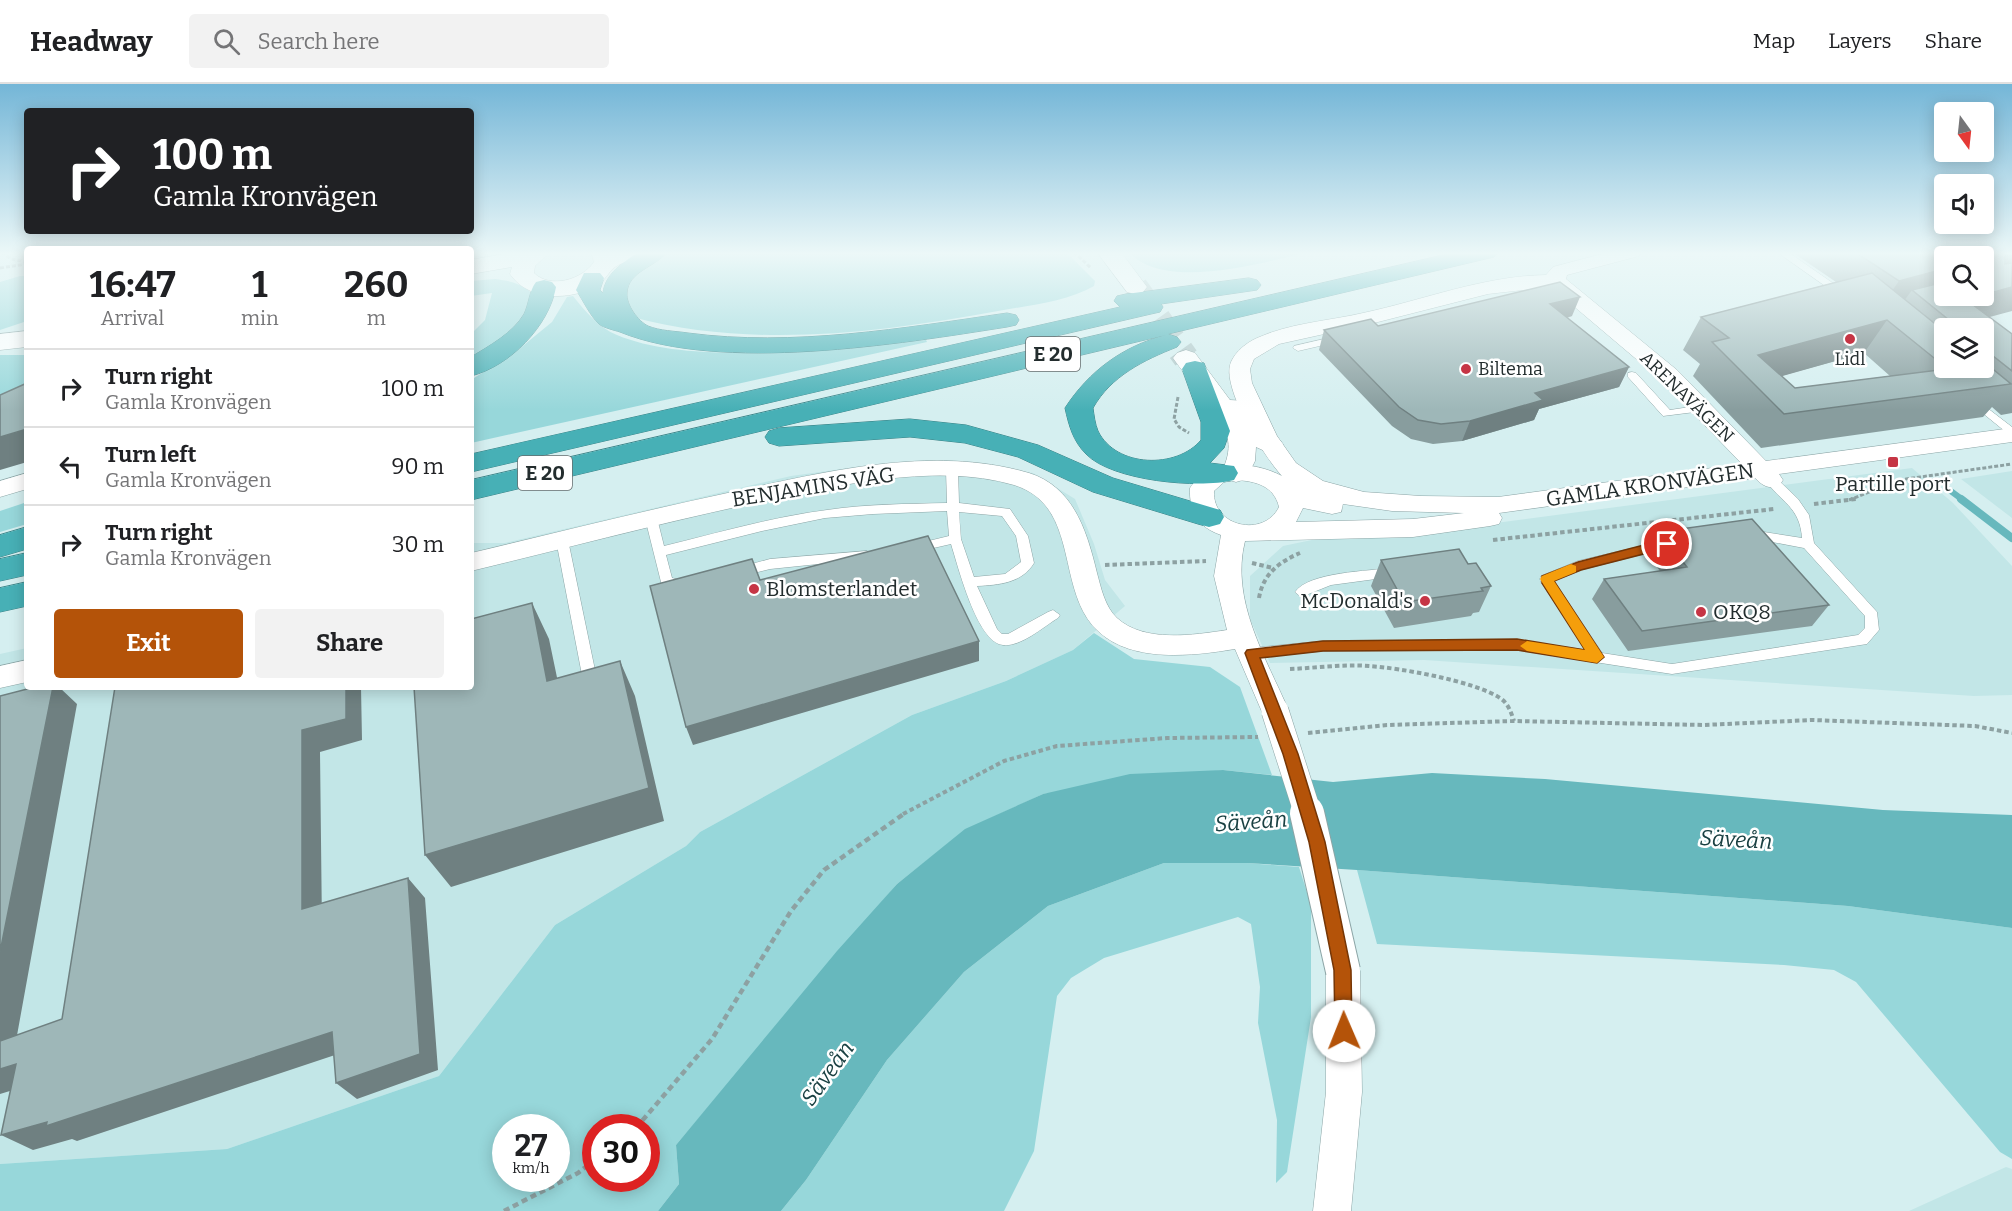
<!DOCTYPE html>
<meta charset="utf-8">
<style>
body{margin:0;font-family:Bitter,serif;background:#f2f2f2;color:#202124;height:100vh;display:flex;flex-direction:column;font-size:22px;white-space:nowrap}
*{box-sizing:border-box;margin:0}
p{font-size:20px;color:#757577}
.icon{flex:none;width:33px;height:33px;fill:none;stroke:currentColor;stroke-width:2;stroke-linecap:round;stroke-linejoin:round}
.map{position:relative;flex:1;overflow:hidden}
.side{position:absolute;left:24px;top:162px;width:450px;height:444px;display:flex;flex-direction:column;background:#fff;border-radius:6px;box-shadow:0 3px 15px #0003}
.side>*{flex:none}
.top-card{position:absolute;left:24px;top:24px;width:450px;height:126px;border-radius:6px;box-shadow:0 3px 15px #0003;background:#202124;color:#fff;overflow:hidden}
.needle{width:39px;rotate:165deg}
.fabs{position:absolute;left:1934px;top:18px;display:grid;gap:12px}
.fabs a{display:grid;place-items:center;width:60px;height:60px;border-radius:6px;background:#fff;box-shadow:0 3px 15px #0003;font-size:30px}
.speed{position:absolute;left:492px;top:1030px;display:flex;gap:12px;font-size:30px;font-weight:700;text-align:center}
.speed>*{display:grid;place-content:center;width:78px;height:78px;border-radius:50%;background:#fff;box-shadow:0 3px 15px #0003;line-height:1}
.speed small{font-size:15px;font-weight:400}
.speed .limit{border:9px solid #d22;background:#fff;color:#111}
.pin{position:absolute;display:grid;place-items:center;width:51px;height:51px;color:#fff;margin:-26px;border:3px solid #fff;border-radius:50%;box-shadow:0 2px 6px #0007}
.me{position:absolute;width:66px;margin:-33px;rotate:359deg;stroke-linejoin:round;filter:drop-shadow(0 0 4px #0008)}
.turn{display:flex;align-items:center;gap:21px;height:126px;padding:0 30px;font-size:27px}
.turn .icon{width:78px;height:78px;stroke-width:2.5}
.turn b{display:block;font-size:42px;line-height:51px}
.eta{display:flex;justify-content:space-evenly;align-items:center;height:102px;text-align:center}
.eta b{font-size:36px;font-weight:700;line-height:42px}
.button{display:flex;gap:12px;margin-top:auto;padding:12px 30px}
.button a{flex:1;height:69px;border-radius:6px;background:#b45309;color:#fff;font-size:24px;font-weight:700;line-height:69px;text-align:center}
.button a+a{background:#f2f2f2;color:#202124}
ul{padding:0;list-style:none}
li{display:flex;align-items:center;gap:18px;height:78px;padding:0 30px;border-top:2px solid #e0e0e0}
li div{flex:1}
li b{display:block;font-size:22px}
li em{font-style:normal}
header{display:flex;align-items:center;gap:36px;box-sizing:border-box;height:84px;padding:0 30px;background:#fff;border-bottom:2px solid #e0e0e0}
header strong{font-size:28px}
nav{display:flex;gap:33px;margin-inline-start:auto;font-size:21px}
.search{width:420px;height:54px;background:#f2f2f2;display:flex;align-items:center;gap:15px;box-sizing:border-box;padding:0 21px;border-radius:6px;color:#757577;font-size:22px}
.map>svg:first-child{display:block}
.built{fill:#c2e6e7}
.green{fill:#97d7da;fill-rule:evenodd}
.water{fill:#67b8bd}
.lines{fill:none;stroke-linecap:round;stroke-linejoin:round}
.stream-far1{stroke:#67b8bd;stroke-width:6}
.stream{stroke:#67b8bd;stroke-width:8}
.tertiary-tunnel{stroke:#b1c8c9;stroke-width:26;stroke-dasharray:26 13;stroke-linecap:butt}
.service-casing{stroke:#8ca5a6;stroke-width:1}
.minor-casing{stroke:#8ca5a6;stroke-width:1}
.tertiary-casing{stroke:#8ca5a6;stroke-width:1}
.motorway-casing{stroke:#3a8286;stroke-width:1}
.path-far2{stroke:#8da1a2;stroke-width:3;stroke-dasharray:4 2;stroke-linecap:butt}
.path-far1{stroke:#8da1a2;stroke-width:4;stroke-dasharray:4.5 3;stroke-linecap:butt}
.path{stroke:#8da1a2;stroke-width:4.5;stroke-dasharray:6 4;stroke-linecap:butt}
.service{fill:#fff;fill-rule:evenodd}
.minor{fill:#fff;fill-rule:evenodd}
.tertiary{fill:#fff;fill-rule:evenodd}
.motorway{fill:#47b0b6;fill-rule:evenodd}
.minor-bridge-far1-casing{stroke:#8ca5a6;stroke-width:28;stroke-linecap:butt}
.minor-bridge-casing{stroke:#8ca5a6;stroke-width:36;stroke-linecap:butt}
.minor-bridge-far1{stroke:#fff;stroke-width:27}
.minor-bridge{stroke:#fff;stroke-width:34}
.wall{fill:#889d9e;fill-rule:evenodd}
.shaded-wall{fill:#6f8081}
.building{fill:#9eb7b8;stroke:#6f8081;stroke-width:1.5}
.route{fill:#b45309;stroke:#753606;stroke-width:1.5}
.slow{fill:#f59e0b}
.poi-dot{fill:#c63545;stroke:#fff;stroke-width:2}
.labels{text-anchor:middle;stroke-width:5;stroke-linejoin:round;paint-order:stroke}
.far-poi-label{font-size:18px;fill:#232d2e;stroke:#fff}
.far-street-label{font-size:18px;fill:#232d2e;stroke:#fff}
.shield{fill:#fff;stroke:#656c6d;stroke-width:1.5}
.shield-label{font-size:20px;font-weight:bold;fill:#232d2e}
.poi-label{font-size:21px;fill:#232d2e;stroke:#fff;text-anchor:start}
.street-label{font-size:21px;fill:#232d2e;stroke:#fff}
.water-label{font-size:22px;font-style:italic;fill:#194042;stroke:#fff}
</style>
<header>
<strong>Headway</strong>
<div class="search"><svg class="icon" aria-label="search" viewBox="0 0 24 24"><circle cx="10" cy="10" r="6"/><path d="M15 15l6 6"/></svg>Search here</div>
<nav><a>Map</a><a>Layers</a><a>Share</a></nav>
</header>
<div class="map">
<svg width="2012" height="1127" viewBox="0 0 2012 1127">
<rect width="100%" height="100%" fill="#d5eff0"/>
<!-- built -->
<path class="built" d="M967 379 1033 389 1075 415 1094 460 1105 496 1125 522 1073 566 1006 597 912 631 700 748 686 762 555 841 439 992 227 1065 0 1080V570L27 564V603H471V459H505L791 392 878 380Z
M1912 384 1953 419 2012 482V611L1974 612 1424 576 1270 579 1250 535V492L1283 462 1326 453 1412 450Z
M2012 387V434L1961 395Z
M2006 1083 2012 1085V1127H1909Z"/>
<!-- green -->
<path class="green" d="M674 168H1066L1095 197 1094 202C1066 218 1030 221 998 227 879 249 750 265 632 233L622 217 631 190 659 172Z
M1129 168H1309C1264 178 1164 208 1129 168Z
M20 192H27V237L0 246V198Z
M495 195C510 197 521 199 533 210 529 239 495 260 471 273V250L485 236 492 209 471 212V197Z
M573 212C585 227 599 244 617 251 695 284 841 262 926 256L927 258 471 359V296L519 265 552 238 567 213Z
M0 271H27V302L0 318Z
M27 418V440L0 448V427Z
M1094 549 1134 575 1210 583 1240 603 1272 691 1223 686 1043 710 965 746 897 800 676 1061 679 1100 658 1127H0V1080L227 1065 439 992 555 841 686 762 700 748 912 631 1006 597 1073 566ZM506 1044H556V1095H506ZM596 1044H646V1095H596Z
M1164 779H1247L1299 783 1311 821V933L1287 1088 1276 1099 1277 1036 1258 939 1260 903 1251 840 1238 833 1104 874 1071 894 1057 912 1034 1067 1004 1127H781L806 1096 887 976 964 888 1048 822Z
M1357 786 1848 822 2012 844V1075L2000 1068 1856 898 1834 886 1784 881 1377 860Z"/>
<!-- water -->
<path class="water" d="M1223 686 1333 698 1432 689 1545 695 1883 726 2012 731V844L1848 822 1357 786 1247 779H1164L1048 822 964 888 887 976 806 1096 781 1127H658L679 1100 676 1061 837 867 897 800 965 745 1043 710 1130 690Z"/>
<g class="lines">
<!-- stream-far1 -->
<path class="stream-far1" d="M1948 405 1963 416"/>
<!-- stream -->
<path class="stream" d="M1961 415 2012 454"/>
<!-- tertiary-tunnel -->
<path class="tertiary-tunnel" d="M1135 203 1186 274"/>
<!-- service casing -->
<g class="service-casing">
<path id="service" d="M1777 168H1788L1850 211 1849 213H1841Z
M1337 252 1341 253V257L1298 267 1293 264 1294 262Z
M1632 288 1636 289 1670 326 1703 321 1709 324 1703 327 1663 332 1628 293V289Z
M1973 313 2012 343V353L1969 318 1968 316Z
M952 382 958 386 959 419 1010 425 1028 452 1034 479C1022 499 999 501 977 502L997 545 1002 550H1008L1048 528 1053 526 1060 531 1058 534C1043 543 1021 563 1003 561 977 559 958 482 951 460L916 468 910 464 912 461 949 452 947 427 873 430 825 434 762 447 666 471 672 494 689 498 690 501 684 506 662 501 661 498 645 434 647 431 651 430 657 434 664 462C718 449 772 433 827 426 867 420 907 420 947 419L946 386ZM959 428 1002 432 1016 452 1021 478 1005 490 974 493 961 455Z
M1771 392 1775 393 1798 415 1809 431 1814 459 1877 528 1879 546 1867 560 1672 590 1517 566 1323 567 1252 574 1247 573 1245 569 1247 565 1252 564 1323 557 1517 556 1586 566 1541 498 1540 495 1541 492 1578 477 1667 456 1671 457 1673 460 1671 463 1581 486 1554 497 1602 569 1672 580 1858 551 1865 544V532L1804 464 1751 454 1745 450 1751 446 1802 454C1800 423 1781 418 1765 396Z
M562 452 568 456 596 591 594 595H584L582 591 556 456Z
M867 467 873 471 867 475 770 485 738 493 732 488 733 485 770 475Z
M1393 484 1398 486 1399 489 1398 492 1331 501 1301 513 1295 508C1309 488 1369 487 1393 484Z"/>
</g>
<!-- minor casing -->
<g class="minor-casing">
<path id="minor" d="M1610 168H1641L1639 172 1567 191 1566 195 1677 286 1766 377 2012 344V358L1779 390 1783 396 1779 402C1768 405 1763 402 1755 394L1499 429 1502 434 1499 440 1490 442 1413 453 1245 457C1230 516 1266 574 1289 627L1285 635 1275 638 1265 635 1235 565C1193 572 1133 579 1099 548 1054 508 1082 422 1014 401 933 377 826 404 745 421 653 441 562 465 471 487V469C555 449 639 428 723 410 821 389 930 360 1029 389 1074 403 1087 448 1097 489 1101 504 1105 523 1117 534 1144 559 1194 551 1227 546L1214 492 1221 451C1198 443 1189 428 1190 404 1209 374 1254 377 1282 392 1265 374 1220 302 1231 278 1236 267 1246 259 1257 254 1290 239 1329 237 1363 229 1424 216 1483 192 1546 191L1553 183ZM1551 203 1661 296 1742 380 1498 413 1421 412 1364 408 1323 397 1296 379 1277 352 1252 299 1250 285 1254 275 1279 260 1374 239 1488 210ZM1236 396C1256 397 1274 402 1279 423 1264 454 1212 443 1214 407L1224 398ZM1343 420 1392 427 1464 429 1413 435 1296 438 1303 424 1332 430 1341 428Z
M27 389V405L0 413V397Z
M27 576V598L0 604V582Z
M1343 871 1355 876 1360 887 1362 1008 1351 1127H1313L1326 1008V887L1331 876Z"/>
</g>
<!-- tertiary casing -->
<g class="tertiary-casing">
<path id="tertiary" d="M515 168H550L535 182 534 189C550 205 582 196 594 178L591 168H649C641 179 625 175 615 183 609 187 606 195 599 200 573 217 529 218 510 190L512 183 471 190V176Z
M1097 168H1121L1147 203 1143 208 1135 210 1127 208Z
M27 247V263L0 266V250Z
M1186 266 1195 269 1230 316 1246 317 1283 360 1279 366 1269 369 1256 363 1255 377 1246 395 1236 398 1226 395 1222 388C1226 378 1230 368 1228 356 1223 335 1187 294 1173 274L1177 269Z"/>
</g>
<!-- motorway casing -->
<g class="motorway-casing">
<path id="motorway" d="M639 168H667C656 183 628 187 627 209 626 221 638 237 648 242 660 247 675 247 688 249 793 263 904 244 1007 229L1016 231 1019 236 1016 241 1007 243C899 260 721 289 620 248 614 246 604 244 599 240 590 232 583 216 576 206L584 189H600L604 194 600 206 603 209C605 190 623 178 639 168Z
M1456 168H1498L1494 173 1168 250 1177 253 1181 258 1177 263C1144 276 1111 292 1093 324 1094 331 1095 340 1098 347 1116 384 1177 385 1201 356V338L1182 285 1186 279 1195 277 1204 279 1230 347 1224 364 1210 379 1234 382 1238 389 1234 396C1199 405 1112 397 1086 370 1073 357 1069 342 1065 324 1089 287 1123 262 1166 251L471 416V396Z
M1249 194 1257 196 1261 201 1257 206 1161 220 1163 223 1160 228 1151 230 471 388V370L1120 223 1114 217 1117 212 1126 210Z
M544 196 552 198 556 203C549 242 510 282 471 292V273C489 262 513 249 524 230 529 220 529 207 536 198Z
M910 335 966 341 1038 361 1113 394 1220 426 1224 433 1220 440 1209 443 1198 440 1093 408 1018 373 965 359 910 353 779 362 769 359 765 353 769 347 779 344Z
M27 443V465L0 473V451Z
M27 469V491L0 497V475Z
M27 498V522L0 528V504Z"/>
</g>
<!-- path-far2 -->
<path class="path-far2" d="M2 168 11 175 27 178
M1074 168 1091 184
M0 184 26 180
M1178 313 1174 335 1179 343 1189 349
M1849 416 1899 396 2012 380"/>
<!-- path-far1 -->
<path class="path-far1" d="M1814 420 1856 415
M1493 456 1774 425
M1252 479 1273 484
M1105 481 1206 477
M1259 514C1263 490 1279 478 1300 469
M1290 585C1316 584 1343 580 1369 582 1400 584 1474 597 1500 614 1508 619 1511 628 1514 637
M1308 649 1387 641 1514 637 1704 641 1812 636 1975 642 2012 649
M903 730 1004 677 1057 662 1167 654 1258 653"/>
<!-- path -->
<path class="path" d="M636 1044 712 955 791 827 824 786 905 729
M504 1127 578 1089 596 1075"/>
<!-- service -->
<use href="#service" class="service"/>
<!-- minor -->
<use href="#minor" class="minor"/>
<!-- tertiary -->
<use href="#tertiary" class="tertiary"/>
<!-- motorway -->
<use href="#motorway" class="motorway"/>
<!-- minor-bridge-far1 casing -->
<g class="minor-bridge-far1-casing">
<path id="minor-bridge-far1" d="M1275 627 1308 730"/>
</g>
<!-- minor-bridge casing -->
<g class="minor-bridge-casing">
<path id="minor-bridge" d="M1307 729 1343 887"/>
</g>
<!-- minor-bridge-far1 -->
<use href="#minor-bridge-far1" class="minor-bridge-far1"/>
<!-- minor-bridge -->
<use href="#minor-bridge" class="minor-bridge"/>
</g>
<!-- wall -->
<path class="wall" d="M1792 168H2012L1989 233 2012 250V329L2001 331 1992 323 1983 333 1761 364 1693 292 1700 280 1683 266 1701 233 1836 198ZM1944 172H1983V212H1944ZM1944 244H1983V284H1944ZM1864 269 1890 292 1795 304 1781 292Z
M1572 232 1567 234 1629 283 1619 303 1539 325 1534 336 1462 357 1433 360 1411 355 1392 342 1319 266 1324 246 1378 242Z
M1659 448 1829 521 1812 542 1628 567 1592 515 1604 495 1660 487 1646 469Z
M1381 476 1468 480 1491 502 1479 528 1473 529 1471 532 1394 544 1371 502Z"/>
<!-- shaded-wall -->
<path class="shaded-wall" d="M2005 168H2012V193L1983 199Z
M1944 185V210L1912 206 1901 221 1878 227 1899 197Z
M2012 203V227L1956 242 1965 215 1979 212H1983V211Z
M1580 213 1572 232 1541 240 1550 220Z
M1887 236 1864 269 1754 300 1758 271Z
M1629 283 1619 303 1539 325 1534 336 1462 357 1470 337 1535 309Z
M27 345V378L0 386V353Z
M532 519 549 555 565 632 547 597Z
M979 557V577L693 661 686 643Z
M620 577 635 612 664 737 451 803 425 771Z
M53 603H59L77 620 12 979 0 973V868Z
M346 603H361L362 656 320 668 322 844 302 825V646Z
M408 794 425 814 438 986 357 1015 336 999Z
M332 948 353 965 77 1057 72 1055 33 1066 1 1051Z
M16 980 46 996 0 1010V985Z"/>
<!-- building -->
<path class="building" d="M1855 168H2008H2005V180L2012 179V203L1983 211V188L1989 187 1992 180H1983V172H1944V185L1899 197Z
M1872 189 1944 247V282L1887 236 1758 271 1795 304 1947 285 1946 284H1983V277L2011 300 1784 330 1712 258 1729 254 1701 233Z
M1560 198 1580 213 1550 220 1629 283 1535 309 1543 316 1470 337 1441 340 1418 336 1399 323 1324 246 1371 235 1378 242Z
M1944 198V212H1979L1965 215 2012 250V287L1983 264V244H1959L1912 206Z
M27 299V345L0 353V311Z
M1752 435 1829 521 1642 547 1604 495 1687 483 1659 448Z
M928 452 979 557 686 643 650 502 752 475 760 496Z
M1459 465 1468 480 1476 479 1491 502 1481 504 1483 507 1404 518 1381 476Z
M532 519 547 597 620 577 649 704 425 771 414 603H471V535Z
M35 603H53L0 868V612Z
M115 603H346V635L302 646V825L408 794 420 970 336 999 332 948 46 1042 47 1038 1 1051 16 980 0 985V957L62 935Z"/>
<!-- sky -->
<linearGradient id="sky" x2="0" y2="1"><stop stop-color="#74b6d7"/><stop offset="0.52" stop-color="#ecf8f8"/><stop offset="1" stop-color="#ecf8f8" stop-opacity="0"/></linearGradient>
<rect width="2012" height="326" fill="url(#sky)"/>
<!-- route -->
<path class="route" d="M1667 455 1673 460 1671 463 1581 486 1554 497 1604 573 1597 579 1517 566 1323 567 1260 574 1298 670 1325 758 1351 886 1352 947 1350 953 1344 956 1337 953 1335 947 1334 886 1309 758 1283 670 1245 569 1247 566 1323 557 1517 555 1585 566 1542 499V492L1578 478Z"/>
<!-- slow -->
<path class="slow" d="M1571 480 1576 482V488L1554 497 1604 573 1597 579 1527 567 1520 562 1527 557 1585 566 1540 495 1542 492Z"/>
<!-- markers -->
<g class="poi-dot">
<circle cx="1850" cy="255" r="6"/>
<circle cx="1466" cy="285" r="6"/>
<rect x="1887" y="372" width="12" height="12" rx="3"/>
<circle cx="754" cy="505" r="6"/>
<circle cx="1425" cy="517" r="6"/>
<circle cx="1701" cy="528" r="6"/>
</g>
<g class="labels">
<!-- far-poi labels -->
<g class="far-poi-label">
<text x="1850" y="281">Lidl</text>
<text x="1478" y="291" text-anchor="start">Biltema</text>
</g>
<!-- far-street labels -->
<g class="far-street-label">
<text transform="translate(1687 313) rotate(44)" y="6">ARENAVÄGEN</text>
</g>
<!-- shield labels -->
<g class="shield">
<rect x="1026" y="253" width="54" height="34" rx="4.5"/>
<rect x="518" y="372" width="54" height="34" rx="4.5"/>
</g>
<g class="shield-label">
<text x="1053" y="277">E 20</text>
<text x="545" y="396">E 20</text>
</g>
<!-- poi labels -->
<g class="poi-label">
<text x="1893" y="407" text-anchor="middle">Partille port</text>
<text x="766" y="512">Blomsterlandet</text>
<text x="1413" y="524" text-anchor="end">McDonald's</text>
<text x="1713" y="535">OKQ8</text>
</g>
<!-- street labels -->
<g class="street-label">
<text transform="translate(1650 401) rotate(-8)" y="7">GAMLA KRONVÄGEN</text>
<text transform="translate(813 403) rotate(-9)" y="7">BENJAMINS VÄG</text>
</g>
<!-- water labels -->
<g class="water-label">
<text transform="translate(1251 737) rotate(-4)" y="8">Säveån</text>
<text transform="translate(1736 755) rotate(3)" y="8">Säveån</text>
<text transform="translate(827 989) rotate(-54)" y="8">Säveån</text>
</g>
</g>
</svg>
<div class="fabs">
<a><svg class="needle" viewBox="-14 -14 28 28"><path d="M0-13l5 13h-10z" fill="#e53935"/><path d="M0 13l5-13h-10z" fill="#757577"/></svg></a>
<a><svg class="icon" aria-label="sound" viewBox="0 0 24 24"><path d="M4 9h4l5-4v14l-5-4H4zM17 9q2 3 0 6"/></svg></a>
<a><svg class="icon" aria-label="search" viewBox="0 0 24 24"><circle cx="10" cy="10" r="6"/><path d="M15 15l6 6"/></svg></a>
<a><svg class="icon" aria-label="layers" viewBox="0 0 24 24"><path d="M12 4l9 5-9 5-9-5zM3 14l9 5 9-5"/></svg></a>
</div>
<div class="speed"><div>27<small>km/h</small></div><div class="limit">30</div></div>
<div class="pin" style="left:1667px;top:460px;background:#d93025"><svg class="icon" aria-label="arrive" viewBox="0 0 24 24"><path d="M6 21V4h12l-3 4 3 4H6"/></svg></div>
<svg class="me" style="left:1344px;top:947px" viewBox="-20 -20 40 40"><circle r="19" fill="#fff"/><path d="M0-13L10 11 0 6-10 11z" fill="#b45309"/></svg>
<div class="top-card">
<div class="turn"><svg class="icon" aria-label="right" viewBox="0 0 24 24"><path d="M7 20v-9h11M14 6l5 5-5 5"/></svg><div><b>100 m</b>Gamla Kronvägen</div></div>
</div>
<section class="side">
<div class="eta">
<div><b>16:47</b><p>Arrival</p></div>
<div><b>1</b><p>min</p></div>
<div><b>260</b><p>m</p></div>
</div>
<ul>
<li><svg class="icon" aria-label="right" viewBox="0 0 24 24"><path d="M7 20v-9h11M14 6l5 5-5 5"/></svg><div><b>Turn right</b><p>Gamla Kronvägen</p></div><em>100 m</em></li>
<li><svg class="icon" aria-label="left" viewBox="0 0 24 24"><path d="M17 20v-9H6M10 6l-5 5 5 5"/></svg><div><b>Turn left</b><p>Gamla Kronvägen</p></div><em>90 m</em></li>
<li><svg class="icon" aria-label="right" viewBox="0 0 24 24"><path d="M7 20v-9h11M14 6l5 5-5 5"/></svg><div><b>Turn right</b><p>Gamla Kronvägen</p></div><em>30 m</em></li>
</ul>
<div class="button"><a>Exit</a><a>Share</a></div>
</section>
</div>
